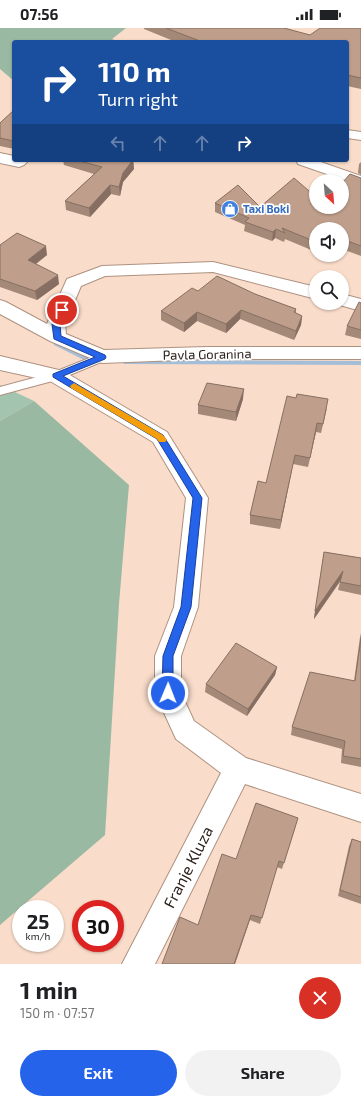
<!DOCTYPE html>
<meta charset="utf-8">
<style>
body{margin:0;font-family:"Exo 2",sans-serif;background:#f2f2f2;color:#202124;height:100vh;display:flex;flex-direction:column;font-size:15px;white-space:nowrap}
*{box-sizing:border-box;margin:0}
p{font-size:13px;color:#757577}
.icon{flex:none;width:22px;height:22px;fill:none;stroke:currentColor;stroke-width:2;stroke-linecap:round;stroke-linejoin:round}
.map{position:relative;height:936px;overflow:hidden}
.drawer{display:flex;flex-direction:column;background:#fff;flex:1}
.drawer>*{flex:none}
.top-card{position:absolute;left:12px;top:12px;width:337px;height:122px;border-radius:4px;box-shadow:0 1px 3px #0004;background:#1a4fa0;color:#fff;overflow:hidden}
.needle{width:26px;rotate:154deg}
.controls{position:absolute;left:309px;top:146px;display:grid;gap:8px}
.controls a{display:grid;place-items:center;width:40px;height:40px;border-radius:50%;background:#fff;box-shadow:0 1px 3px #0004;font-size:20px}
.speed{position:absolute;left:12px;top:872px;display:flex;gap:8px;font-size:20px;font-weight:700;text-align:center}
.speed>*{display:grid;place-content:center;width:52px;height:52px;border-radius:50%;background:#fff;box-shadow:0 1px 3px #0004;line-height:1}
.speed small{font-size:10px;font-weight:400}
.speed .limit{border:6px solid #d22;background:#fff;color:#111}
.pin{position:absolute;display:grid;place-items:center;width:34px;height:34px;color:#fff;margin:-17px;border:2px solid #fff;border-radius:50%;box-shadow:0 1px 4px #0007}
.me{position:absolute;width:44px;margin:-22px;rotate:1deg;stroke-linejoin:round;filter:drop-shadow(0 0 3px #0008)}
.turn{display:flex;align-items:center;gap:14px;height:84px;padding:0 20px;font-size:18px}
.turn .icon{width:52px;height:52px;stroke-width:2.5}
.turn b{display:block;font-size:28px;line-height:34px}
.lanes{display:flex;align-items:center;height:38px;padding:0 20px;background:#0003;justify-content:center;gap:20px;direction:ltr}
.lanes .off{opacity:.35}
.round{display:grid;place-items:center;flex:none;width:42px;height:42px;border-radius:21px;background:#f2f2f2}
.headline{display:flex;align-items:center;justify-content:space-between;height:68px;padding:0 20px}
h1{font-size:24px;font-weight:700;line-height:30px}
.action{display:flex;gap:8px;margin-top:auto;padding:8px 20px}
.action a{flex:1;height:46px;border-radius:24px;background:#2563eb;color:#fff;font-size:16px;font-weight:700;line-height:46px;text-align:center}
.action a+a{background:#f2f2f2;color:#202124}
.status{display:flex;justify-content:space-between;align-items:center;height:28px;padding:0 20px;background:#fff;direction:ltr}
.status svg{height:11px;fill:currentColor}
.map>svg:first-child{display:block}
.green{fill:#a3c4ae}
.forest{fill:#99b9a3}
.lines{fill:none;stroke-linecap:round;stroke-linejoin:round}
.stream{fill:#a5bed8;fill-rule:evenodd}
.lane-casing{stroke:#ae9281;stroke-width:2}
.street-casing{stroke:#ae9281;stroke-width:2}
.lane{fill:#fff;fill-rule:evenodd}
.street{fill:#fff;fill-rule:evenodd}
.wall{fill:#a48978}
.shaded-wall{fill:#866f62}
.building{fill:#bf9f8c;stroke:#866f62}
.route{fill:#2563eb;stroke:#184099}
.slow{fill:#f59e0b}
.labels{text-anchor:middle;stroke-width:3.5;stroke-linejoin:round;paint-order:stroke}
.far-shop-label{font-size:11px;font-weight:bold;fill:#366cbe;stroke:#fff;text-anchor:start}
.street-label{font-size:13px;fill:#2c211b;stroke:#fff}
.near-street-label{font-size:16px;fill:#2c211b;stroke:#fff}
</style>
<div class="status"><b>07:56</b><svg viewBox="0 0 49 12"><path d="M0 12V9h3v3zM5 12V6h3v6zM10 12V3h3v9zM15 12V0h3v12zM26 1h20v11H26zM47 4h2v5h-2z"/></svg></div>
<div class="map">
<svg width="361" height="936" viewBox="0 0 361 936">
<rect width="100%" height="100%" fill="#f9dcc9"/>
<!-- green -->
<path class="green" d="M0 357 34 373 0 393Z"/>
<!-- forest -->
<path class="forest" d="M0 0H126L112 11 119 14H14V53L0 41Z
M34 373 129 457 119 576 105 807 0 897V393Z"/>
<g class="lines">
<!-- stream -->
<path class="stream" d="M54 313H58L93 331H98L100 333 96 335H90L54 317 53 315Z
M124 332 361 333V337L126 336H124L122 334Z"/>
<!-- lane casing -->
<g class="lane-casing">
<path id="lane" d="M102 325 106 326 108 329 106 332 60 351 0 367V359L52 345Z"/>
</g>
<!-- street casing -->
<g class="street-casing">
<path id="street" d="M347 102 361 104V112L347 110Z
M0 125 14 128V132H25L27 134 24 137 19 139 0 135Z
M296 132H315L361 148V158L298 136Z
M213 234 316 259V271L213 244 105 248 81 258 65 296 66 306 104 322 206 319H361V331H206L102 335 50 313 0 286V272L6 274 47 296 67 251 102 238Z
M342 266 361 271V283L336 276 335 275H342Z
M0 328 63 343 167 404 208 470 198 579 181 628V665L194 693 246 730 361 766V794L245 756 155 936H122L221 745 176 711 155 665V628L174 579 186 470 153 414 50 353 0 342Z"/>
</g>
<!-- lane -->
<use href="#lane" class="lane"/>
<!-- street -->
<use href="#street" class="street"/>
</g>
<!-- wall -->
<path class="wall" d="M144 0H284L310 7 361 0V61L347 58V14H176L144 1Z
M14 82V121L0 118V95Z
M63 132H133L134 141 123 154 120 168 111 166 90 189 66 182 65 173 94 146 64 137Z
M361 134V147L358 145 359 136Z
M361 150V228L342 221V201H316V224L285 211 284 214 275 210 272 213 244 203 245 197 215 184V175L260 179H342Z
M0 217 47 227 36 236 59 256 37 272 0 259Z
M198 263 255 266 296 281V285L302 288 301 297 294 312 240 291 226 305 197 293 184 304 161 292V283Z
M361 275V311L345 307 347 298Z
M243 371 236 393 198 386V377Z
M327 380 321 405 316 404 308 439 293 436 280 501 250 496V487L266 455Z
M324 524 361 530V567L338 562 340 554 314 591Z
M361 605V739L341 735 342 721 291 707 292 699 354 653 360 609Z
M277 639 275 647 247 688 205 664 206 656Z
M296 797 282 841 277 839 260 896 250 892 198 897 236 831Z
M352 811 361 814V876L338 868 349 818Z"/>
<!-- shaded-wall -->
<path class="shaded-wall" d="M133 132 134 141 123 154 120 168 119 159 123 145Z
M110 157 111 166 90 189 89 180Z
M276 201 275 210 272 213 273 204Z
M46 218 47 227 29 241 28 232Z
M58 247 59 256 37 272 35 263Z
M241 282 240 291 226 305V296Z
M197 284V293L184 304V295Z
M302 288 301 297 294 312 296 303Z
M244 361 243 371 236 393V384Z
M317 395 316 404 308 439 310 430Z
M295 427 293 436 280 501 281 492Z
M343 543 341 551 314 591 315 583Z
M277 639 275 647 247 688 248 681Z
M251 887 250 892 235 936H234Z"/>
<!-- building -->
<path class="building" d="M166 0H284L310 7 320 0H361V50L347 47V14H199L200 13Z
M14 82V113L0 110V95Z
M76 132H133L123 145 119 159 110 157 89 180 65 173 102 139Z
M350 146 361 150V218L342 211V201H316V214L282 200 285 205 276 201 273 204 245 194 249 190 215 175 238 157 260 179 294 150 316 169V179H342V155Z
M17 205 46 218 28 232 58 247 35 263 0 251V217Z
M217 248 255 266 296 281 294 284 302 288 296 303 241 282 226 296 197 284 184 295 161 283 192 260 198 263Z
M359 274 361 275V302L347 298Z
M207 355 244 361 236 384 198 377Z
M297 366 328 371 323 396 317 395 310 430 295 427 281 492 250 487 258 453 266 455 287 368 296 370Z
M324 524 361 530V558L340 554 343 543 315 583Z
M361 610V731L343 728 345 713 292 699 310 644 355 653Z
M236 615 277 639 248 681 206 656Z
M256 775 298 790 284 835 279 833 262 890 251 887 234 936H162L180 889 198 897 222 826 236 831Z
M352 811 361 814V869L340 862Z"/>
<!-- route -->
<path class="route" d="M59 280H62L65 282 60 296 61 308 105 327 106 329 105 331 63 348 163 407 202 470 191 579 173 628V665L171 668 168 670 164 668 162 665 163 628 181 579 193 470 157 411 53 349V346L95 329 54 311 52 296Z"/>
<!-- slow -->
<path class="slow" d="M74 355 163 407 167 412 165 414H159L157 411 71 360 70 358Z"/>
<!-- icons -->
<defs>
<g id="shop-disc" transform="scale(0.9)"><circle r="9.5" fill="#3f7fe0" stroke="#fff"/><path d="M-5-2.5h2.3a2.7 3.5 0 0 1 5.4 0H5L5.5 6h-11ZM-1.5-2.5h3a1.5 2.3 0 0 0-3 0Z" fill="#fff"/></g>
</defs>
<g fill-rule="evenodd">
<use href="#shop-disc" x="230" y="181"/>
</g>
<g class="labels">
<!-- far-shop labels -->
<g class="far-shop-label">
<text x="243" y="185">Taxi Boki</text>
</g>
<!-- street labels -->
<g class="street-label">
<text transform="translate(207 326) rotate(-1)" y="5">Pavla Goranina</text>
</g>
<!-- near-street labels -->
<g class="near-street-label">
<text transform="translate(188 839) rotate(-63)" y="6">Franje Kluza</text>
</g>
</g>
</svg>
<div class="controls">
<a><svg class="needle" viewBox="-14 -14 28 28"><path d="M0-13l5 13h-10z" fill="#e53935"/><path d="M0 13l5-13h-10z" fill="#757577"/></svg></a>
<a><svg class="icon" aria-label="sound" viewBox="0 0 24 24"><path d="M4 9h4l5-4v14l-5-4H4zM17 9q2 3 0 6"/></svg></a>
<a><svg class="icon" aria-label="search" viewBox="0 0 24 24"><circle cx="10" cy="10" r="6"/><path d="M15 15l6 6"/></svg></a>
</div>
<div class="speed"><div>25<small>km/h</small></div><div class="limit">30</div></div>
<div class="pin" style="left:62px;top:282px;background:#d93025"><svg class="icon" aria-label="arrive" viewBox="0 0 24 24"><path d="M6 21V4h12l-3 4 3 4H6"/></svg></div>
<svg class="me" style="left:168px;top:665px" viewBox="-20 -20 40 40"><circle r="17" fill="#2563eb" stroke="#fff" stroke-width="3"/><path d="M0-11L8 9 0 5-8 9z" fill="#fff"/></svg>
<div class="top-card">
<div class="turn"><svg class="icon" aria-label="right" viewBox="0 0 24 24"><path d="M7 20v-9h11M14 6l5 5-5 5"/></svg><div><b>110 m</b>Turn right</div></div>
<div class="lanes"><svg class="icon off" aria-label="left" viewBox="0 0 24 24"><path d="M17 20v-9H6M10 6l-5 5 5 5"/></svg><svg class="icon off" aria-label="ahead" viewBox="0 0 24 24"><path d="M12 20V5M6 11l6-6 6 6"/></svg><svg class="icon off" aria-label="ahead" viewBox="0 0 24 24"><path d="M12 20V5M6 11l6-6 6 6"/></svg><svg class="icon" aria-label="right" viewBox="0 0 24 24"><path d="M7 20v-9h11M14 6l5 5-5 5"/></svg></div>
</div>
</div>
<section class="drawer">
<div class="headline"><div><h1>1 min</h1><p>150 m · 07:57</p></div><a class="round" style="background:#d93025;color:#fff"><svg class="icon" aria-label="close" viewBox="0 0 24 24"><path d="M6 6l12 12M18 6L6 18"/></svg></a></div>
<div class="action"><a>Exit</a><a>Share</a></div>
</section>
